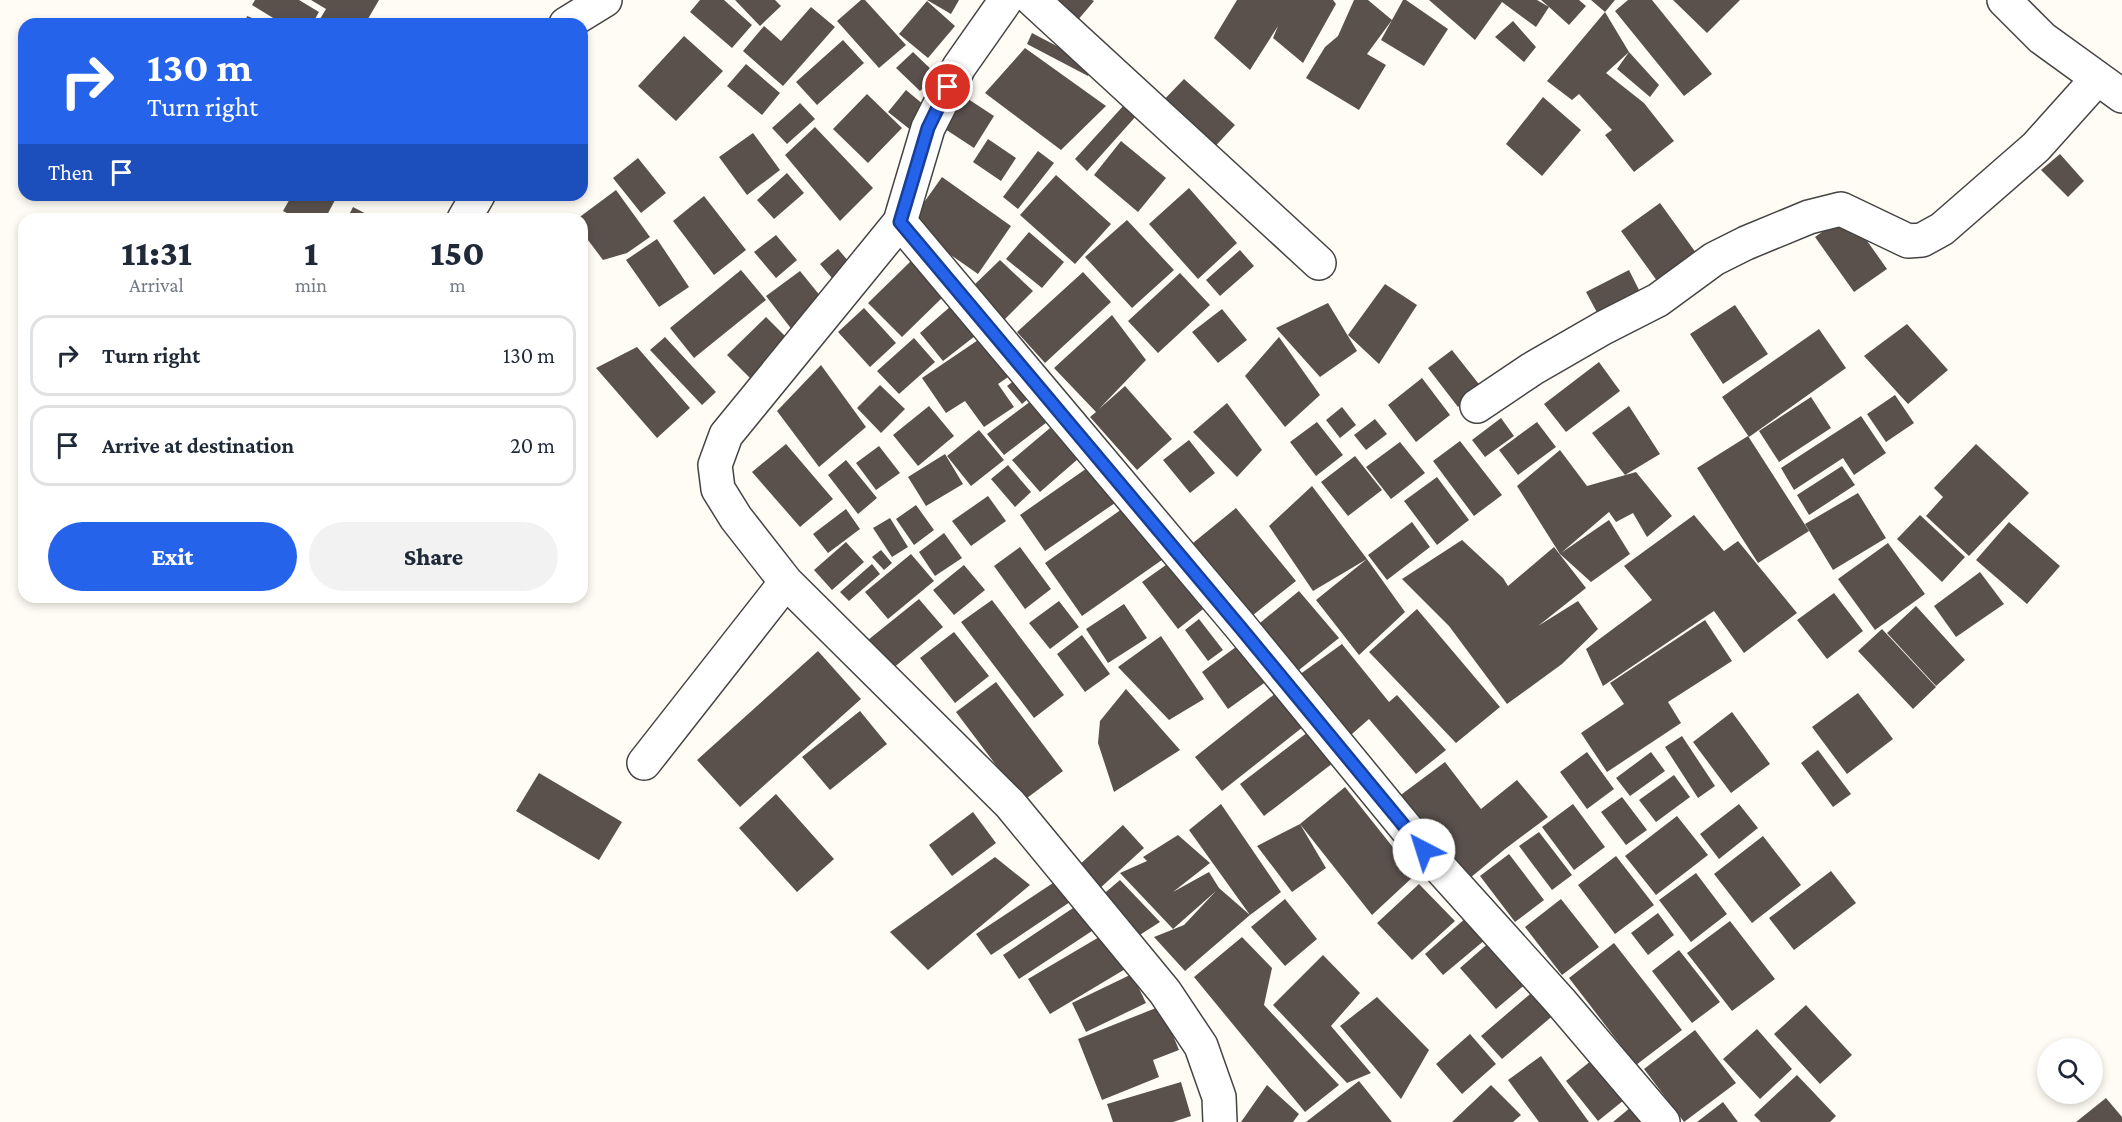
<!DOCTYPE html>
<style>
body{margin:0;font-family:"Crimson Pro",serif;background:#f2f2f3;color:#1f2937;height:100vh;display:flex;flex-direction:column;font-size:22px;white-space:nowrap}
*{box-sizing:border-box;margin:0}
p{font-size:20px;color:#747a83}
.icon{flex:none;width:33px;height:33px;fill:none;stroke:currentColor;stroke-width:2;stroke-linecap:round;stroke-linejoin:round}
.map{position:relative;flex:1;overflow:hidden}
.drawer{position:absolute;left:18px;top:213px;width:570px;height:390px;display:flex;flex-direction:column;background:#fff;border-radius:18px;box-shadow:0 3px 9px #0003}
.drawer>*{flex:none}
.guide{position:absolute;left:18px;top:18px;width:570px;height:183px;border-radius:18px;box-shadow:0 3px 9px #0003;background:#2563eb;color:#fff;overflow:hidden}
.buttons{position:absolute;left:2037px;top:1038px;display:grid;gap:12px}
.buttons a{display:grid;place-items:center;width:66px;height:66px;border-radius:50%;background:#fff;box-shadow:0 3px 9px #0003;font-size:30px}
.pin{position:absolute;display:grid;place-items:center;width:51px;height:51px;color:#fff;margin:-26px;border:3px solid #fff;border-radius:50%;box-shadow:0 2px 6px #0007}
.me{position:absolute;width:66px;margin:-33px;rotate:320deg;stroke-linejoin:round;filter:drop-shadow(0 0 4px #0008)}
.turn{display:flex;align-items:center;gap:21px;height:126px;padding:0 30px;font-size:27px}
.turn .icon{width:78px;height:78px;stroke-width:2.5}
.turn b{display:block;font-size:42px;line-height:51px}
.then{display:flex;align-items:center;height:57px;padding:0 30px;background:#0003;gap:12px;font-size:22px}
.eta{display:flex;justify-content:space-evenly;align-items:center;height:102px;text-align:center}
.eta b{font-size:36px;font-weight:800;line-height:42px}
.action{display:flex;gap:12px;margin-top:auto;padding:12px 30px}
.action a{flex:1;height:69px;border-radius:36px;background:#2563eb;color:#fff;font-size:24px;font-weight:800;line-height:69px;text-align:center}
.action a+a{background:#f2f2f3;color:#1f2937}
ul{padding:0;list-style:none}
li{display:flex;align-items:center;gap:18px;height:81px;margin:0 12px 9px;padding:0 18px;border:3px solid #e0e1e3;border-radius:18px}
li div{flex:1}
li b{display:block;font-size:22px}
li em{font-style:normal}
.map>svg:first-child{display:block}
.building{fill:#5a514d}
.lines{fill:none;stroke-linecap:round;stroke-linejoin:round}
.street-casing{stroke:#444;stroke-width:36}
.street{stroke:#fff;stroke-width:33}
.route-casing{stroke:#184099;stroke-width:15}
.route{stroke:#2563eb;stroke-width:10}
</style>
<div class="map">
<svg width="2122" height="1122" viewBox="0 0 2122 1122">
<rect width="100%" height="100%" fill="#fffcf5"/>
<!-- building -->
<path class="building" d="M255 0H299L319 12 312 24H283L252 5Z
M311 0H379L365 24H317L326 9Z
M700 0H724L752 25 732 48 690 12Z
M735 0H775L781 6 760 26Z
M861 0H865L906 45 879 68 837 21Z
M927 0H959L951 14Z
M1053 0H1092L1094 1 1077 21Z
M1237 0H1333L1336 4 1303 63 1273 38 1278 26 1250 70 1214 38Z
M1354 0H1368L1392 20 1367 54 1386 65 1359 110 1306 78 1325 47 1338 36Z
M1403 0H1406L1448 29 1424 66 1381 40Z
M1429 0H1537L1549 7 1541 0H1579L1586 6 1569 25 1549 7 1536 27 1502 2 1475 40Z
M1591 0H1615L1605 12Z
M1628 0H1652L1712 74 1684 96 1615 11Z
M1673 0H1740L1707 33Z
M927 1 955 26 928 58 899 34Z
M811 7 835 27 783 86 743 51 764 26 781 41Z
M1605 12 1629 52 1606 73 1644 103 1674 141 1634 172 1605 135 1612 130 1579 94 1572 100 1547 81Z
M247 16 267 24H245Z
M1513 21 1536 47 1524 62 1495 37Z
M1032 33 1093 65 1088 76 1027 44Z
M684 36 723 71 676 121 638 86Z
M843 40 864 63 817 105 796 82Z
M1025 48 1106 106 1061 150 985 93Z
M913 52 937 75 920 91 896 68Z
M1629 52 1659 85 1650 97 1617 69Z
M746 64 780 93 762 115 727 86Z
M1184 79 1235 125 1208 154 1157 107Z
M906 90 930 110 912 131 888 112Z
M867 94 902 128 868 163 833 129Z
M962 95 994 116 974 148 942 127Z
M1543 97 1581 130 1542 176 1506 144Z
M800 103 815 119 787 144 772 128Z
M1125 104 1137 115 1087 171 1075 159Z
M815 127 873 188 840 221 785 155Z
M753 133 780 170 747 195 719 157Z
M988 139 1016 158 1001 181 973 162Z
M1121 141 1166 178 1138 212 1094 175Z
M1038 151 1054 163 1018 209 1003 197Z
M2060 154 2084 181 2068 197 2041 170Z
M638 158 666 193 641 213 613 178Z
M787 173 804 193 774 219 757 200Z
M1056 175 1111 224 1075 264 1020 215Z
M942 177 1011 226 978 274 908 225Z
M1189 188 1237 243 1198 279 1149 224Z
M616 190 650 237 627 253 603 260 582 232V219H577Z
M292 195H325L335 200 325 219H298L283 211Z
M704 196 746 250 714 275 673 221Z
M1660 203 1699 257 1660 285 1621 231Z
M353 207 376 219H347Z
M1848 214 1887 269 1854 292 1815 237Z
M1127 220 1174 270 1132 308 1085 257Z
M1029 232 1064 262 1042 288 1006 259Z
M776 235 797 260 776 278 754 252Z
M657 239 689 287 659 307 626 260Z
M838 249 855 269 837 284 820 264Z
M1240 250 1254 266 1220 296 1206 280Z
M1000 260 1033 291 1003 321 970 289Z
M911 261 945 295 902 337 868 303Z
M741 270 766 300 694 358 670 328Z
M1629 270 1642 296 1600 318 1586 292Z
M800 271 826 303 796 335 766 296Z
M1083 272 1111 302 1045 363 1017 332Z
M1180 273 1210 305 1158 353 1128 321Z
M1385 284 1417 305 1379 364 1348 335Z
M1328 303 1357 351 1320 377 1276 328Z
M1735 305 1768 354 1723 384 1690 334Z
M951 306 975 336 943 361 920 333Z
M864 308 896 343 870 367 838 332Z
M1222 309 1247 340 1218 363 1192 332Z
M1112 315 1146 360 1099 409 1125 386 1172 439 1137 470 1090 417 1096 412 1054 368Z
M766 317 794 345 755 383 727 355Z
M1907 324 1948 370 1908 404 1864 356Z
M1819 329 1846 368 1749 437 1722 397Z
M987 334 1014 373 998 384 1014 407 984 427 965 401 946 413 922 378Z
M665 337 716 392 702 405 650 350Z
M1279 337 1320 395 1285 427 1245 376Z
M914 338 935 362 899 394 877 371Z
M637 347 690 408 657 438 596 368Z
M1452 350 1482 388 1458 407 1428 368Z
M1599 362 1620 391 1566 432 1544 404Z
M821 365 866 427 819 467 777 411Z
M1023 374 1037 391 1022 404 1007 386Z
M1422 378 1450 415 1416 442 1388 405Z
M880 385 905 409 881 433 857 408Z
M1039 395 1055 416 1004 455 987 434Z
M1895 395 1914 423 1886 442 1867 414Z
M1811 397 1831 428 1779 462 1759 431Z
M1227 403 1262 450 1237 477 1193 432Z
M929 406 954 436 918 466 893 435Z
M1629 406 1660 454 1625 475 1592 433Z
M1342 407 1356 425 1340 438 1326 420Z
M1861 416 1886 453 1854 475 1843 458 1794 490 1781 468Z
M1501 418 1514 436 1485 457 1472 440Z
M1375 419 1387 434 1366 450 1354 435Z
M1317 422 1343 455 1316 476 1290 442Z
M1537 422 1556 447 1518 475 1499 450Z
M1050 428 1078 459 1040 492 1012 460Z
M979 430 1004 460 971 486 947 456Z
M1748 436 1809 531 1758 563 1697 468Z
M1189 440 1215 473 1190 493 1163 460Z
M1460 441 1502 495 1474 516 1433 461Z
M1400 442 1425 473 1391 499 1366 467Z
M786 444 833 499 800 527 752 472Z
M1976 444 2029 493 1969 556 1926 516 1943 497 1934 488Z
M879 446 900 473 876 490 856 463Z
M1560 450 1587 486 1636 472 1672 516 1647 537 1633 513 1616 522 1609 512 1561 553 1609 520 1630 554 1591 582 1560 554 1517 486Z
M945 454 963 484 926 506 908 477Z
M1355 456 1382 490 1348 516 1321 482Z
M846 460 877 498 858 514 828 475Z
M1008 465 1031 492 1015 507 991 479Z
M1090 466 1115 503 1045 551 1020 515Z
M1842 466 1855 485 1809 515 1797 495Z
M1437 477 1469 520 1437 545 1404 501Z
M1312 486 1367 559 1313 591 1269 526Z
M1858 493 1886 538 1833 570 1805 524Z
M988 496 1006 521 971 546 952 521Z
M1132 502 1169 555 1082 616 1045 563Z
M916 505 934 530 914 545 896 519Z
M1236 508 1296 581 1248 619 1188 547Z
M846 509 860 529 828 553 813 534Z
M1694 515 1724 551 1738 541 1797 613 1744 653 1714 611 1603 686 1586 649 1652 600 1624 566Z
M1920 515 1965 557 1942 582 1897 539Z
M890 518 908 547 892 557 873 528Z
M1412 522 1430 547 1387 580 1368 555Z
M2009 522 2060 566 2027 604 1976 560Z
M944 533 962 558 935 576 919 552Z
M1462 540 1503 578 1508 586 1554 547 1586 588 1538 626 1578 601 1598 629 1562 664 1507 704 1449 626 1402 579Z
M846 542 864 562 832 590 814 570Z
M1888 543 1925 594 1875 630 1838 579Z
M1020 547 1051 589 1025 609 994 566Z
M881 550 892 563 884 570 872 557Z
M911 554 934 581 888 619 865 592Z
M1367 559 1405 612 1359 655 1316 600Z
M1173 560 1207 606 1178 629 1142 582Z
M872 564 880 574 849 601 840 592Z
M964 565 985 590 954 615 933 590Z
M1980 572 2004 604 1956 637 1934 606Z
M1299 591 1339 638 1294 674 1255 627Z
M1834 593 1863 631 1827 659 1797 620Z
M919 599 943 627 892 669 868 640Z
M992 600 1064 695 1034 718 961 622Z
M1059 601 1079 627 1050 649 1029 623Z
M1124 604 1147 638 1108 663 1086 629Z
M1916 606 1965 660 1936 686 1887 633Z
M1417 609 1500 707 1456 743 1369 652Z
M1199 619 1223 650 1208 661 1185 630Z
M1705 620 1732 661 1668 702 1681 723 1607 772 1581 733 1624 704 1610 683Z
M1882 629 1936 687 1913 709 1858 651Z
M954 632 989 676 955 703 920 658Z
M1082 635 1110 674 1085 692 1057 654Z
M1161 636 1204 699 1169 720 1118 667Z
M1240 644 1267 681 1228 709 1202 672Z
M1342 644 1389 702 1397 695 1446 750 1416 774 1369 719 1344 741 1292 680Z
M818 651 861 699 740 807 697 760Z
M996 682 1063 771 1023 801 956 712Z
M1126 689 1180 750 1114 792 1098 743 1100 721Z
M1281 689 1308 723 1222 791 1195 757Z
M1858 693 1893 739 1847 774 1812 727Z
M860 711 887 744 830 790 802 757Z
M1732 712 1770 764 1731 793 1693 742Z
M1308 732 1333 763 1264 816 1240 784Z
M1682 736 1715 786 1698 798 1665 747Z
M1818 750 1851 794 1833 807 1801 763Z
M1587 752 1614 789 1587 809 1560 772Z
M1651 752 1665 771 1630 796 1616 778Z
M1445 762 1481 809 1517 780 1548 817 1505 849 1464 883 1394 800Z
M539 773 622 822 599 860 516 811Z
M1674 775 1690 797 1656 822 1639 800Z
M1345 787 1415 875 1372 915 1300 824 1326 868 1292 892 1257 846 1300 824Z
M776 794 834 859 797 892 739 828Z
M1622 797 1647 830 1626 845 1601 812Z
M1221 804 1281 892 1250 915 1185 971 1154 937 1184 925 1216 891 1173 929 1120 873 1147 861 1143 857 1178 835 1210 863 1173 892 1209 872 1219 888 1250 915 1189 830Z
M1573 804 1605 847 1574 870 1542 827Z
M1739 804 1758 828 1719 859 1700 834Z
M973 812 996 843 952 876 929 845Z
M1677 816 1708 855 1656 895 1625 856Z
M1123 825 1144 848 1098 890 1077 867Z
M1539 832 1572 875 1552 890 1519 846Z
M1763 836 1801 885 1752 923 1714 874Z
M1509 854 1544 900 1515 922 1480 876Z
M1616 856 1654 905 1615 934 1578 885Z
M995 857 1030 885 928 970 890 932Z
M1831 871 1856 903 1794 950 1769 918Z
M1696 873 1727 914 1691 942 1659 900Z
M1120 880 1160 922 1135 938 1100 897Z
M1056 881 1070 902 991 955 976 934Z
M1419 884 1455 921 1412 960 1377 923Z
M1285 899 1317 939 1285 966 1251 927Z
M1561 899 1599 947 1562 975 1525 927Z
M1079 904 1095 929 1019 979 1003 955Z
M1658 913 1674 935 1648 955 1631 933Z
M1467 917 1486 939 1443 975 1425 954Z
M1730 921 1775 979 1732 1011 1687 953Z
M1106 933 1127 968 1050 1014 1028 979Z
M1242 937 1272 968 1264 1005 1339 1085 1305 1112 1194 977Z
M1491 941 1528 982 1496 1009 1460 968Z
M1614 943 1682 1030 1636 1065 1569 978Z
M1679 950 1720 1002 1692 1023 1652 971Z
M1323 955 1360 993 1331 1026 1371 1073 1347 1083 1273 1005Z
M1132 974 1146 1003 1086 1032 1072 1003Z
M1536 989 1556 1013 1502 1059 1481 1036Z
M1377 997 1429 1050 1401 1099 1340 1026Z
M1806 1005 1852 1055 1820 1084 1774 1034Z
M1161 1006 1179 1050 1153 1060 1159 1077 1102 1100 1078 1039Z
M1757 1029 1792 1069 1760 1099 1723 1059Z
M1695 1030 1736 1083 1684 1122 1644 1069Z
M1470 1034 1496 1064 1462 1094 1436 1064Z
M1541 1056 1589 1122H1539L1508 1080Z
M1597 1056 1629 1096 1598 1121 1566 1081Z
M1797 1075 1836 1116 1830 1122H1761L1754 1115Z
M1359 1081 1392 1122H1306Z
M1181 1082 1191 1116 1173 1122H1113L1107 1104Z
M1267 1085 1299 1114 1293 1122H1241Z
M1491 1085 1521 1115 1513 1122H1452Z
M2106 1098 2122 1117V1122H2076Z
M1637 1102 1653 1122H1613Z
M1723 1102 1738 1122H1697Z"/>
<g class="lines">
<!-- street casing -->
<g class="street-casing">
<path id="street" d="M1006 0 959 67 928 128 900 222 726 435 715 465 718 489 736 518 786 582 1010 804 1165 992 1201 1046 1219 1097 1220 1122
M1033 0 1319 263
M2004 0 2042 38 2122 96
M566 24 605 0
M464 219 478 195
M900 222 1241 627 1424 850 1560 1001 1663 1122
M1477 406 1532 369 1603 328 1658 300 1714 259 1746 243 1809 217 1841 209 1908 241 1922 240 1942 229 2036 147 2097 79
M644 763 786 582"/>
</g>
<!-- street -->
<use href="#street" class="street"/>
</g>
<g class="lines">
<!-- route casing -->
<g class="route-casing">
<path id="route" d="M948 87 928 128 900 222 1240 627 1424 850"/>
</g>
<!-- route -->
<use href="#route" class="route"/>
</g>
</svg>
<div class="buttons">
<a><svg class="icon" aria-label="search" viewBox="0 0 24 24"><circle cx="10" cy="10" r="6"/><path d="M15 15l6 6"/></svg></a>
</div>
<div class="pin" style="left:948px;top:87px;background:#d93025"><svg class="icon" aria-label="arrive" viewBox="0 0 24 24"><path d="M6 21V4h12l-3 4 3 4H6"/></svg></div>
<svg class="me" style="left:1424px;top:850px" viewBox="-20 -20 40 40"><circle r="19" fill="#fff"/><path d="M0-13L10 11 0 6-10 11z" fill="#2563eb"/></svg>
<div class="guide">
<div class="turn"><svg class="icon" aria-label="right" viewBox="0 0 24 24"><path d="M7 20v-9h11M14 6l5 5-5 5"/></svg><div><b>130 m</b>Turn right</div></div>
<div class="then">Then<svg class="icon" aria-label="arrive" viewBox="0 0 24 24"><path d="M6 21V4h12l-3 4 3 4H6"/></svg></div>
</div>
<section class="drawer">
<div class="eta">
<div><b>11:31</b><p>Arrival</p></div>
<div><b>1</b><p>min</p></div>
<div><b>150</b><p>m</p></div>
</div>
<ul>
<li><svg class="icon" aria-label="right" viewBox="0 0 24 24"><path d="M7 20v-9h11M14 6l5 5-5 5"/></svg><div><b>Turn right</b></div><em>130 m</em></li>
<li><svg class="icon" aria-label="arrive" viewBox="0 0 24 24"><path d="M6 21V4h12l-3 4 3 4H6"/></svg><div><b>Arrive at destination</b></div><em>20 m</em></li>
</ul>
<div class="action"><a>Exit</a><a>Share</a></div>
</section>
</div>
